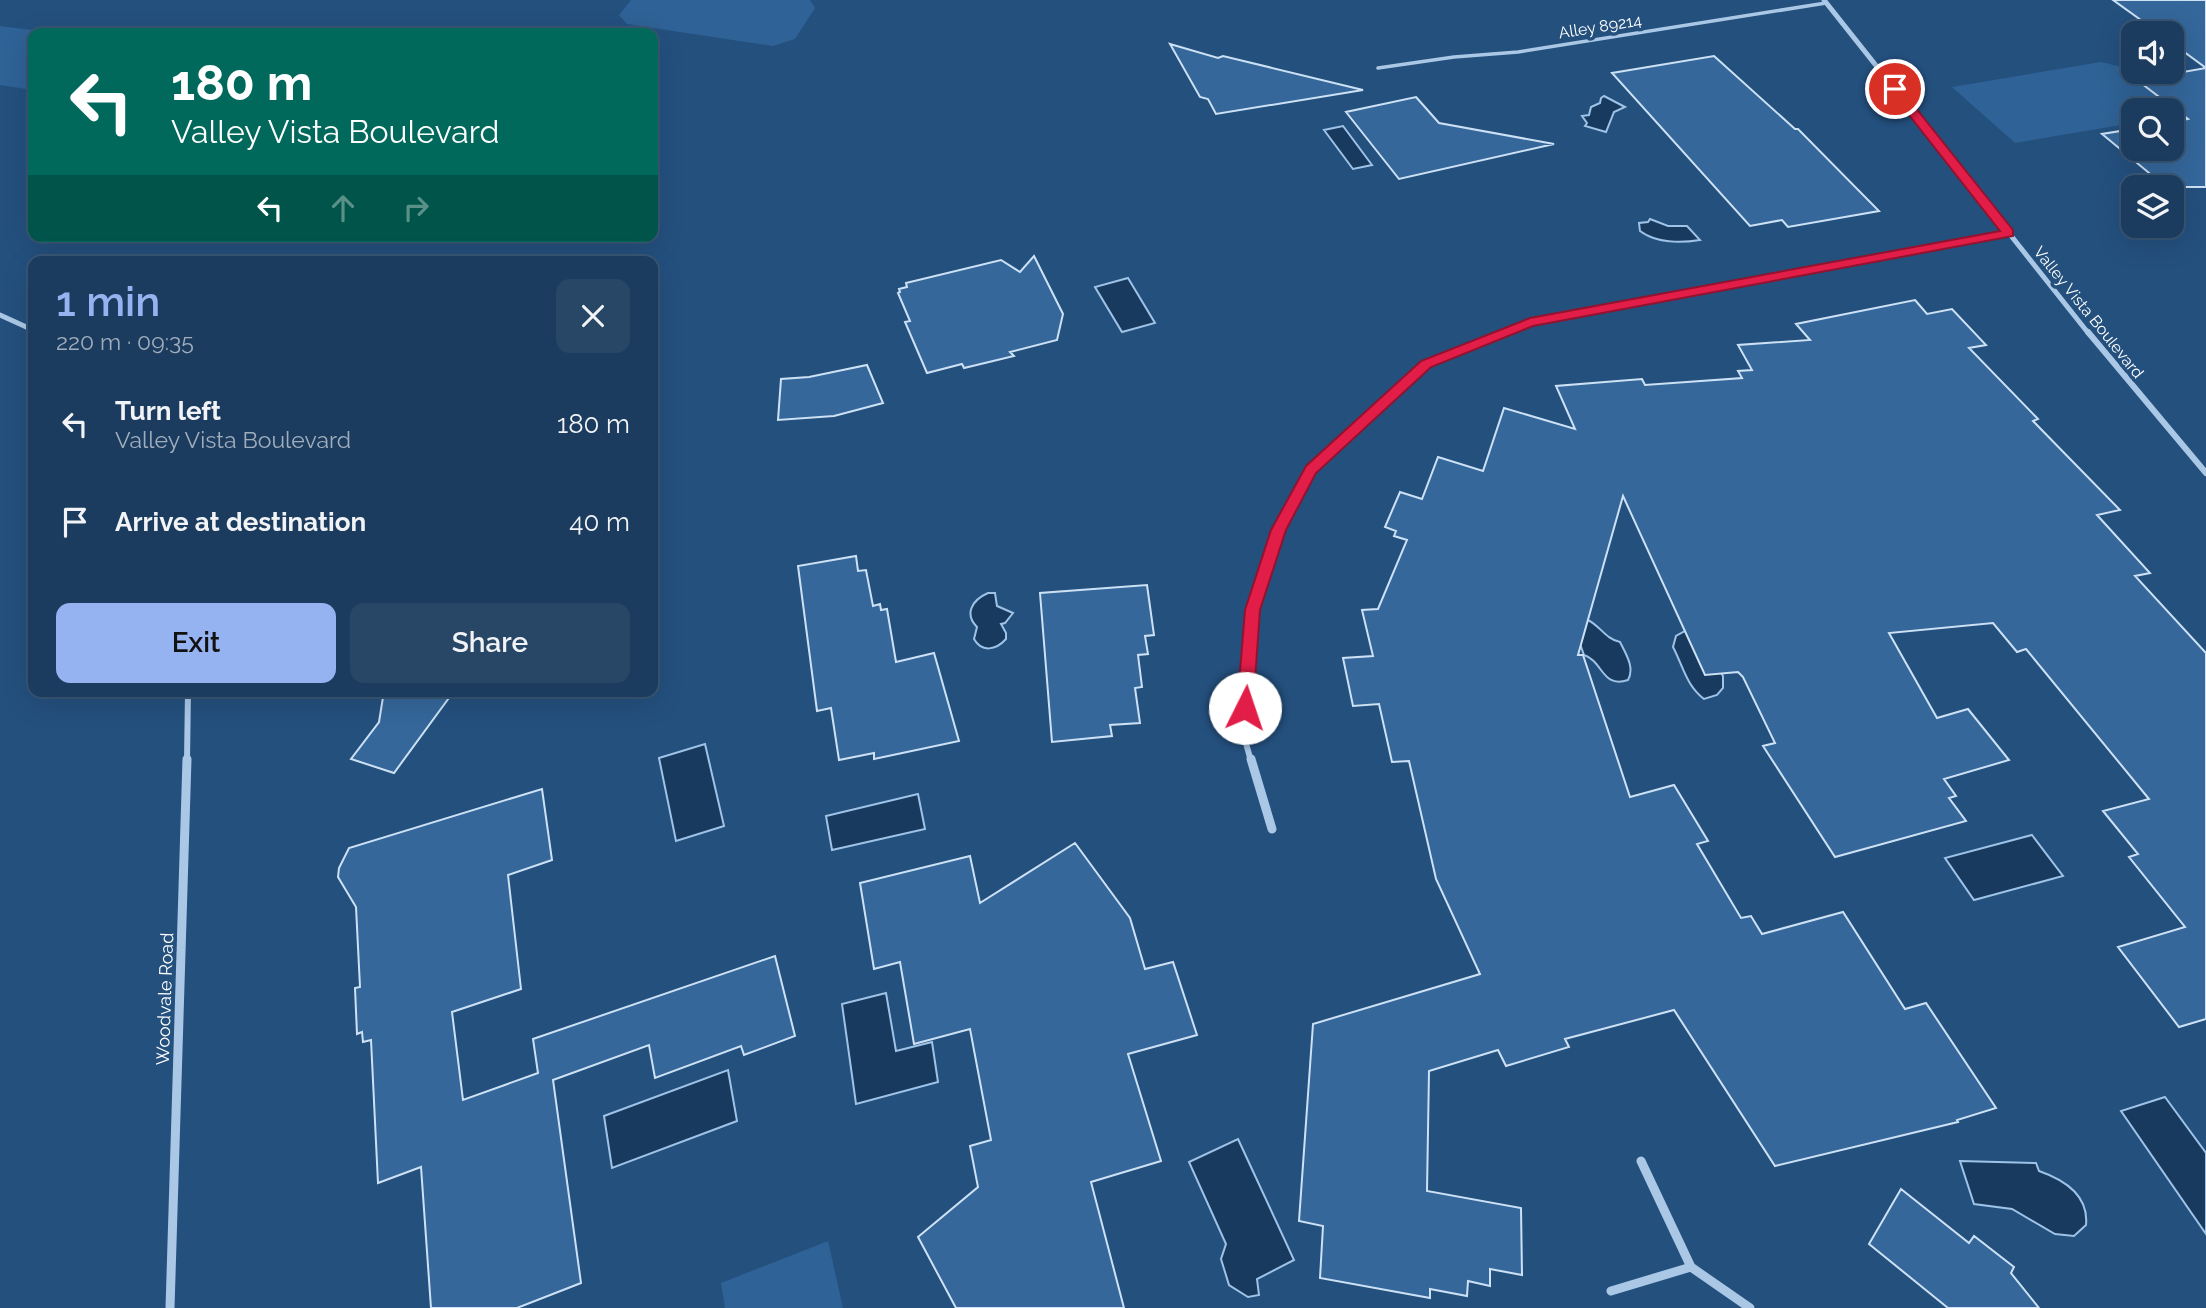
<!DOCTYPE html>
<meta charset="utf-8">
<style>
body{margin:0;font-family:Raleway,sans-serif;background:#284767;color:#f1f3f6;height:100vh;display:flex;flex-direction:column;font-size:26px;white-space:nowrap}
*{box-sizing:border-box;margin:0}
p{font-size:23px;color:#a0adbc}
.icon{flex:none;width:38px;height:38px;fill:none;stroke:currentColor;stroke-width:2;stroke-linecap:round;stroke-linejoin:round}
.map{position:relative;flex:1;overflow:hidden}
.side{position:absolute;left:28px;top:256px;width:630px;height:441px;display:flex;flex-direction:column;background:#1b3c5e;border-radius:14px;box-shadow:0 7px 28px #0002,0 0 0 2px #395673}
.side>*{flex:none}
.guide{position:absolute;left:28px;top:28px;width:630px;height:214px;border-radius:14px;box-shadow:0 7px 28px #0002,0 0 0 2px #395673;background:#00695c;color:#fff;overflow:hidden}
.tools{position:absolute;left:2121px;top:21px;display:grid;gap:14px}
.tools a{display:grid;place-items:center;width:63px;height:63px;border-radius:14px;background:#1b3c5e;box-shadow:0 7px 28px #0002,0 0 0 2px #395673;font-size:35px}
.pin{position:absolute;display:grid;place-items:center;width:60px;height:60px;color:#fff;margin:-30px;border:4px solid #fff;border-radius:50%;box-shadow:0 2px 7px #0007}
.me{position:absolute;width:77px;margin:-38px;rotate:4deg;stroke-linejoin:round;filter:drop-shadow(0 0 5px #0008)}
.turn{display:flex;align-items:center;gap:24px;height:147px;padding:0 28px;font-size:32px}
.turn .icon{width:91px;height:91px;stroke-width:2.5}
.turn b{display:block;font-size:49px;line-height:60px}
.lanes{display:flex;align-items:center;height:66px;padding:0 28px;background:#0003;justify-content:center;gap:35px;direction:ltr}
.lanes .off{opacity:.35}
.round{display:grid;place-items:center;flex:none;width:74px;height:74px;border-radius:14px;background:#284767}
.head{display:flex;align-items:center;justify-content:space-between;height:119px;padding:0 28px}
h1{font-size:42px;font-weight:600;line-height:52px;color:#95b2f1}
.button{display:flex;gap:14px;margin-top:auto;padding:14px 28px}
.button a{flex:1;height:80px;border-radius:14px;background:#95b2f1;color:#111;font-size:28px;font-weight:600;line-height:80px;text-align:center}
.button a+a{background:#284767;color:#f1f3f6}
ul{padding:0;list-style:none}
li{display:flex;align-items:center;gap:21px;height:98px;padding:0 28px}
li div{flex:1}
li b{display:block;font-size:26px}
li em{font-style:normal}
.map>svg:first-child{display:block}
.green{fill:#2f6296}
.water{fill:#193a5f;stroke:#9ec3e6;stroke-width:2}
.building{fill:#35679b;stroke:#cde1f5;stroke-width:2}
.lines{fill:none;stroke-linecap:round;stroke-linejoin:round}
.service{stroke:#aac8e6;stroke-width:3.5}
.minor-far2{stroke:#aac8e6;stroke-width:5}
.minor-far1{stroke:#aac8e6;stroke-width:6}
.minor{stroke:#aac8e6;stroke-width:9}
.route{fill:#e11d48;stroke:#92132f;stroke-width:2}
.labels{text-anchor:middle;stroke-width:7;stroke-linejoin:round;paint-order:stroke}
.far-street-label{font-size:16px;fill:#fff;stroke:#24507e}
.street-label{font-size:18px;fill:#fff;stroke:#24507e}
</style>
<div class="map">
<svg width="2206" height="1308" viewBox="0 0 2206 1308">
<rect width="100%" height="100%" fill="#24507e"/>
<!-- green -->
<path class="green" d="M631 0H810L815 8 795 39 773 46 627 24 619 15Z
M0 26 57 33H33V90L0 85Z
M2101 62 2122 67 2183 114 2172 116V110H2133V123L2015 143 1952 87Z
M828 1241 843 1308H725L721 1283Z"/>
<!-- water -->
<path class="water" d="M1604 96 1625 107 1614 112 1606 132 1585 126 1587 123 1582 116 1589 115 1591 107 1600 103 1601 98Z
M1343 126 1372 165 1353 169 1324 130Z
M1650 219 1668 226H1687L1700 240C1681 243 1656 243 1640 231L1639 223 1648 222Z
M1128 278 1155 323 1122 332 1095 287Z
M988 593H995L997 606 1013 613 1005 623 1001 624 1006 633V639C996 650 982 653 974 639L977 627C964 614 972 600 988 593Z
M1586 619C1600 625 1605 639 1620 642 1626 654 1635 668 1628 680 1602 689 1603 661 1584 655L1575 630Z
M1685 631 1695 633 1723 676V688L1717 695 1704 699C1686 685 1683 666 1673 647L1676 636Z
M705 744 724 826 676 841 659 758Z
M918 794 925 829 832 850 826 816Z
M2032 835 2063 876 1974 900 1945 858Z
M886 993 896 1051 932 1042 938 1082 856 1104 842 1004Z
M728 1070 737 1121 612 1168 604 1116Z
M2165 1097 2206 1153V1234L2121 1111Z
M1238 1139 1294 1260 1257 1279 1259 1295 1248 1297 1229 1285 1221 1259 1226 1244 1189 1162Z
M1960 1161 2036 1163 2039 1171C2065 1180 2089 1195 2086 1225L2074 1236 2055 1234 2012 1209 1974 1204Z"/>
<!-- building -->
<path class="building" d="M2113 0H2206V68L2172 43V33H2159Z
M1170 44 1218 58 1223 56 1363 90 1216 114 1208 99 1200 97Z
M1714 56 1795 129H1798L1879 211 1788 227 1782 220 1750 226 1612 73Z
M2206 68V187H2166L2102 134 2133 129V149H2172V122L2188 119 2137 80Z
M1416 97 1439 123 1554 144 1399 179 1346 112Z
M1034 256 1063 314 1057 340 1010 352 1014 356 964 368 962 364 927 373 905 322 910 321 898 293 900 292 899 289 907 287 906 283 1001 260 1020 272Z
M1915 300 1927 314 1952 309 1986 345 1969 348 2038 419 2033 421 2120 510 2097 515 2150 573 2135 576 2206 653V1019L2179 1027 2118 947 2185 927 2129 857 2138 854 2103 811 2149 799 2026 649 2017 652 1993 623 1889 633 1937 718 1968 709 2009 760 1944 779 1956 796 1949 798 1966 821 1835 857 1763 746 1775 743 1743 677 1738 672 1705 675 1623 496 1578 655H1583L1630 797 1674 785 1708 841 1697 844 1741 918 1751 916 1762 934 1843 912 1905 1009 1926 1003 1996 1108 1957 1120 1958 1122 1775 1166 1674 1010 1565 1039 1569 1047 1506 1066 1498 1050 1429 1071 1427 1191 1521 1208 1522 1275 1490 1269V1286L1468 1281 1467 1296 1430 1289V1298L1320 1278 1323 1226 1299 1221 1313 1024 1480 974 1436 879 1409 761 1392 762 1379 704 1353 706 1343 658 1373 656 1362 610 1378 609 1407 540 1394 536 1396 531 1385 527 1400 492 1422 499 1438 457 1483 471 1504 408 1575 429 1556 386 1642 379 1645 385 1742 378 1738 371 1752 370 1738 345 1810 340 1796 324Z
M867 365 883 403 834 416 778 420 781 379 809 377Z
M856 556 858 571 866 570 873 606 880 604 881 610 887 609 896 662 934 653 959 741 874 759V753L839 760 831 708 817 711 798 566Z
M1147 585 1154 635 1145 636 1148 654 1138 655 1142 687 1135 688 1140 723 1110 725 1112 736 1052 742 1040 593Z
M384 691H454L394 773 351 759 379 722Z
M542 789 552 860 508 875 521 989 452 1012 463 1100 538 1073 533 1039 775 956 795 1036 744 1055 741 1046 655 1078 649 1045 553 1080 581 1283 517 1308H431L421 1167 378 1183 371 1040 363 1042 362 1032 357 1034 355 988 360 987 356 907 338 877 339 868 349 848Z
M1075 843 1130 918 1145 969 1173 962 1197 1035 1128 1054 1161 1161 1091 1182 1124 1308H956L918 1237 978 1187 970 1146 991 1140 970 1029 914 1044 900 962 874 969 860 883 970 856 980 903Z
M1901 1189 1969 1243 1974 1236 2014 1267 2011 1273 2039 1308H1948L1869 1244Z"/>
<g class="lines">
<!-- service -->
<path class="service" d="M1378 68 1454 57 1518 52 1826 3"/>
<!-- minor-far2 -->
<path class="minor-far2" d="M1824 0 2089 334
M0 315 33 330
M1501 334 1530 322 2009 233"/>
<!-- minor-far1 -->
<path class="minor-far1" d="M2088 332 2206 473
M187 761 188 691
M1251 761 1243 733 1252 610 1279 530 1311 469 1426 364 1505 332"/>
<!-- minor -->
<path class="minor" d="M1251 759 1272 829
M1641 1161 1691 1267 1750 1308
M1611 1291 1691 1267
M170 1308 187 759"/>
</g>
<!-- route -->
<path class="route" d="M1891 87H1899L2013 230V236L1533 326 1431 367 1316 473 1286 530 1260 610 1253 708 1251 713H1239L1237 708 1245 610 1271 530 1306 466 1421 361 1530 318 2000 231 1891 92Z"/>
<g class="labels">
<!-- far-street labels -->
<g class="far-street-label">
<text transform="translate(1600 26) rotate(-9)" y="6">Alley 89214</text>
<text transform="translate(2089 312) rotate(51)" y="6">Valley Vista Boulevard</text>
</g>
<!-- street labels -->
<g class="street-label">
<text transform="translate(165 999) rotate(-88)" y="6">Woodvale Road</text>
</g>
</g>
</svg>
<div class="tools">
<a><svg class="icon" aria-label="sound" viewBox="0 0 24 24"><path d="M4 9h4l5-4v14l-5-4H4zM17 9q2 3 0 6"/></svg></a>
<a><svg class="icon" aria-label="search" viewBox="0 0 24 24"><circle cx="10" cy="10" r="6"/><path d="M15 15l6 6"/></svg></a>
<a><svg class="icon" aria-label="layers" viewBox="0 0 24 24"><path d="M12 4l9 5-9 5-9-5zM3 14l9 5 9-5"/></svg></a>
</div>
<div class="pin" style="left:1895px;top:89px;background:#d93025"><svg class="icon" aria-label="arrive" viewBox="0 0 24 24"><path d="M6 21V4h12l-3 4 3 4H6"/></svg></div>
<svg class="me" style="left:1245px;top:708px" viewBox="-20 -20 40 40"><circle r="19" fill="#fff"/><path d="M0-13L10 11 0 6-10 11z" fill="#e11d48"/></svg>
<div class="guide">
<div class="turn"><svg class="icon" aria-label="left" viewBox="0 0 24 24"><path d="M17 20v-9H6M10 6l-5 5 5 5"/></svg><div><b>180 m</b>Valley Vista Boulevard</div></div>
<div class="lanes"><svg class="icon" aria-label="left" viewBox="0 0 24 24"><path d="M17 20v-9H6M10 6l-5 5 5 5"/></svg><svg class="icon off" aria-label="ahead" viewBox="0 0 24 24"><path d="M12 20V5M6 11l6-6 6 6"/></svg><svg class="icon off" aria-label="right" viewBox="0 0 24 24"><path d="M7 20v-9h11M14 6l5 5-5 5"/></svg></div>
</div>
<section class="side">
<div class="head"><div><h1>1 min</h1><p>220 m · 09:35</p></div><a class="round"><svg class="icon" aria-label="close" viewBox="0 0 24 24"><path d="M6 6l12 12M18 6L6 18"/></svg></a></div>
<ul>
<li><svg class="icon" aria-label="left" viewBox="0 0 24 24"><path d="M17 20v-9H6M10 6l-5 5 5 5"/></svg><div><b>Turn left</b><p>Valley Vista Boulevard</p></div><em>180 m</em></li>
<li><svg class="icon" aria-label="arrive" viewBox="0 0 24 24"><path d="M6 21V4h12l-3 4 3 4H6"/></svg><div><b>Arrive at destination</b></div><em>40 m</em></li>
</ul>
<div class="button"><a>Exit</a><a>Share</a></div>
</section>
</div>
